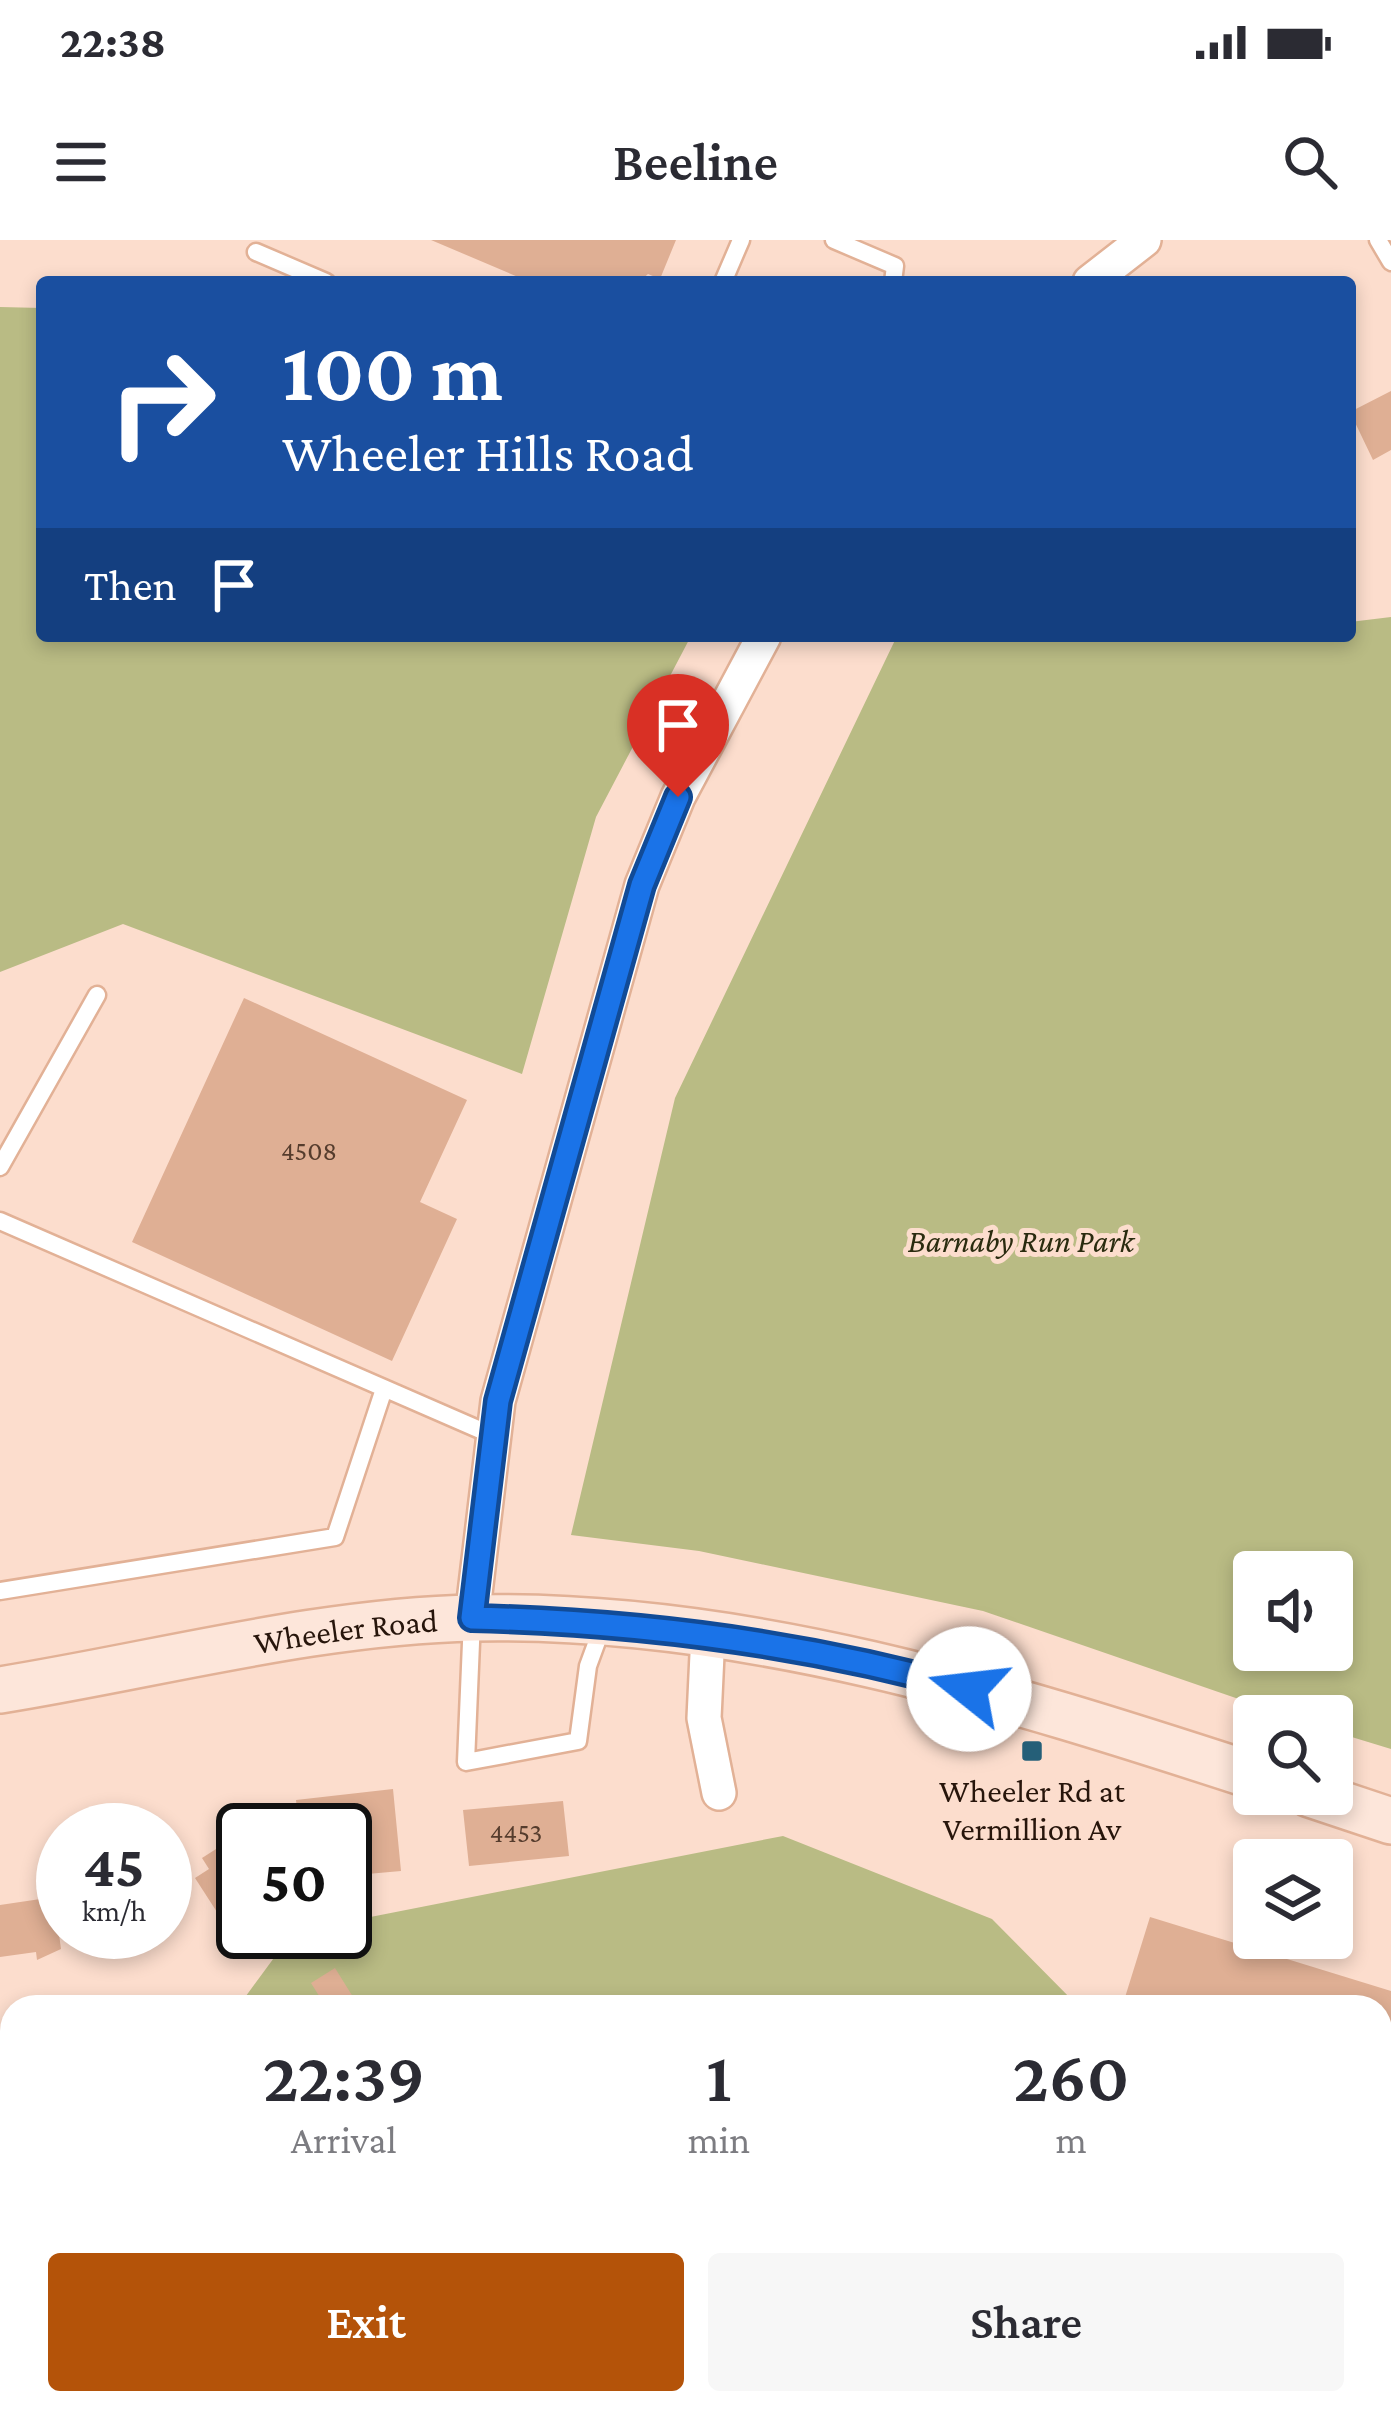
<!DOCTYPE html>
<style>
body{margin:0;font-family:"Crimson Pro",serif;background:#f7f7f7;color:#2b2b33;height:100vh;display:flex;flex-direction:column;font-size:45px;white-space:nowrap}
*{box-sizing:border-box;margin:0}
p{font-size:39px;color:#7c7c81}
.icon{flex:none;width:66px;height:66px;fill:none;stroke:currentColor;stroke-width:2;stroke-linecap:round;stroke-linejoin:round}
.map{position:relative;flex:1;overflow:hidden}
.details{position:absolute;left:0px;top:1755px;width:1392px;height:420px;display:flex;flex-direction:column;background:#fff;border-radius:36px 36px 0 0;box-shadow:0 6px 18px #0003}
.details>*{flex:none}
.top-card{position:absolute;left:36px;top:36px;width:1320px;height:366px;border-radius:12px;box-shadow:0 6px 18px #0003;background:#1a4fa0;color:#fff;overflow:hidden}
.tools{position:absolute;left:1233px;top:1311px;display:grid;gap:24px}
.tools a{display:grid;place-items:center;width:120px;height:120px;border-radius:12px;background:#fff;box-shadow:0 6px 18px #0003;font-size:60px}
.speed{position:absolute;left:36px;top:1563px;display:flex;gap:24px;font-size:60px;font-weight:700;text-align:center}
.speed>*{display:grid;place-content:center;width:156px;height:156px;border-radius:50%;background:#fff;box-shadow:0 6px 18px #0003;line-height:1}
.speed small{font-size:30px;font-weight:400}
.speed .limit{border:6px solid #111;border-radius:18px;background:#fff;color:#111}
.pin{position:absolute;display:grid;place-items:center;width:102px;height:102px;color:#fff;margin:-123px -51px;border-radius:50% 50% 50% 0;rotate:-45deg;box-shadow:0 0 12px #0007}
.pin .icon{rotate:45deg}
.me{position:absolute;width:132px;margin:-66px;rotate:286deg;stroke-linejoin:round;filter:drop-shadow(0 0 9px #0008)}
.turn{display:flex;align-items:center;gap:42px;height:252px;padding:0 48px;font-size:54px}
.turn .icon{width:156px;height:156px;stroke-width:2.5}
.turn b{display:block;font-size:84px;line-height:102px}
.then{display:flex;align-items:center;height:114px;padding:0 48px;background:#0003;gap:24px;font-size:45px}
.eta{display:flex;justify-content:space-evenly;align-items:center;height:204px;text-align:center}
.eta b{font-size:72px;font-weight:600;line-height:84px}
.primary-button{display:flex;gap:24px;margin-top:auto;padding:24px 48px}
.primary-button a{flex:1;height:138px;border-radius:12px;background:#b45309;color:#fff;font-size:48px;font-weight:600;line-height:138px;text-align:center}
.primary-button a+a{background:#f7f7f7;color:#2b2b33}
.status{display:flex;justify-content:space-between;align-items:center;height:84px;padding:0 60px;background:#fff;direction:ltr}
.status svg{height:33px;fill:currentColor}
header{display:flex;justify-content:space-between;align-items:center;height:156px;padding:0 48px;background:#fff;font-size:54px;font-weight:600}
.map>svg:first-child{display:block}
.green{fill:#b9bb84;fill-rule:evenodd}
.building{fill:#dfaf94}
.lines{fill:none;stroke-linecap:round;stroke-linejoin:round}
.service-casing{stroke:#e2b196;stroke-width:21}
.minor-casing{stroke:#e2b196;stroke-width:38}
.secondary-casing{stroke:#e2b196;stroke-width:50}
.service{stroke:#fff;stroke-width:16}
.minor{stroke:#fff;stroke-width:33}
.secondary{stroke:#fde6da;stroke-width:45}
.route-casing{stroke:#114b97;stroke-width:30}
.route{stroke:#1a73e8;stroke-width:21}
.poi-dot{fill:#255f78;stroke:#fcddcd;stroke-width:4.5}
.labels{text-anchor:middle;stroke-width:10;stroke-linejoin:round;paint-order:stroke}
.number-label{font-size:27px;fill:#553c2d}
.park-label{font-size:33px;font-style:italic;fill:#2a2b0f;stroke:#fcddcd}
.street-label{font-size:33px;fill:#27150b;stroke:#fcddcd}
.poi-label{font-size:33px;fill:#27150b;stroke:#fcddcd}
</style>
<div class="status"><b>22:38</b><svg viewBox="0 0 49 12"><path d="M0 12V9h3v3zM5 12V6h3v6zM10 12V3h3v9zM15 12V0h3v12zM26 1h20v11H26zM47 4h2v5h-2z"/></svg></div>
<header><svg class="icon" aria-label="menu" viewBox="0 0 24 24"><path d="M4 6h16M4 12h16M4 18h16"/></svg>Beeline<svg class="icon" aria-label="search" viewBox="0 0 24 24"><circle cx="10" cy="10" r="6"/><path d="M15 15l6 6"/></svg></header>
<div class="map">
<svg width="1391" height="2175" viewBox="0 0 1391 2175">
<rect width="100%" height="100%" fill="#fcddcd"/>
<!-- green -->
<path class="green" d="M0 67 42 68V396H691L596 577 522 834 123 684 0 732Z
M1391 377V1509L1332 1491V1476H1288L983 1371 699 1311 571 1295 675 858 897 396H1350V382ZM1254 1332H1332V1410H1254Z
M783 1596 992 1679 1079 1767H197L243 1760 293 1692H345V1682Z
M1380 2052 1391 2056V2175H280L271 2163H1380Z"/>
<!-- building -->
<path class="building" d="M431 0H676L660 39 648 34 639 42H530Z
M1391 151V210L1373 220 1350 172Z
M244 758 467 860 420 962 457 979 392 1121 132 1002Z
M393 1549 401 1631 345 1636V1590H299L296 1560Z
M563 1561 569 1616 469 1626 463 1570Z
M227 1602 243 1627 240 1691 233 1681 226 1686 195 1638 209 1629 202 1618Z
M54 1657 61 1709 37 1720 36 1712 0 1717V1665Z
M1150 1677 1391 1751V1852L1380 1848V1767H1122Z
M335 1728 358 1765 354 1767H326L311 1743Z
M26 2163H84L86 2167 73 2175H7Z"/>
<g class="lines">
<!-- service casing -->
<g class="service-casing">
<path id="service" d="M834 0 895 26 893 42
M1378 0 1391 22
M256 12 326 42
M723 42 741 0
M0 927 97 755
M0 981 494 1196
M0 1351 335 1297 384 1149
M472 1379 466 1522 578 1501 588 1426 603 1385"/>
</g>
<!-- minor casing -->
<g class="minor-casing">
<path id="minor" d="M1090 42 1144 0
M472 1378 498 1161 642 645 678 557 764 396
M708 1393 704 1478 719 1553"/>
</g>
<!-- secondary casing -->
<g class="secondary-casing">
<g id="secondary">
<path id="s1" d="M0 1450C156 1425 316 1381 475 1378 744 1373 1002 1454 1254 1536"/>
<path d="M1310 1554 1391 1581"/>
</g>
</g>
<!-- service -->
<use href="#service" class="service"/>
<!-- minor -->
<use href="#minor" class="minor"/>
<!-- secondary -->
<use href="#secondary" class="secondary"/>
</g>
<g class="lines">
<!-- route casing -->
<g class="route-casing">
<path id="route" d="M678 557 642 645 498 1161 472 1378C643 1382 805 1403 969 1449"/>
</g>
<!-- route -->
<use href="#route" class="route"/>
</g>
<!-- markers -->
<rect class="poi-dot" x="1020" y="1499" width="24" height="24" rx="6"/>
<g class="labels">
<!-- number labels -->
<g class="number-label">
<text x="309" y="920">4508</text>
<text x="516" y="1602">4453</text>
</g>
<!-- park labels -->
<g class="park-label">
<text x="1021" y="1012">Barnaby Run Park</text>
</g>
<!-- street labels -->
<g class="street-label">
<text dy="12" stroke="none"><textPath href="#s1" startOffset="351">Wheeler Road</textPath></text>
</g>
<!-- poi labels -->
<g class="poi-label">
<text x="1032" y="1562">Wheeler Rd at<tspan x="1032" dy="38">Vermillion Av</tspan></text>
</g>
</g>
</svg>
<div class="tools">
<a><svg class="icon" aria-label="sound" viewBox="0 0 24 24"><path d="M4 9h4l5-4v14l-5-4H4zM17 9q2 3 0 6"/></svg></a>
<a><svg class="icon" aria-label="search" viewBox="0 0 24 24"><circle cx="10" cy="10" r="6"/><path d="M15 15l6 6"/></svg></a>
<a><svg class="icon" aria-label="layers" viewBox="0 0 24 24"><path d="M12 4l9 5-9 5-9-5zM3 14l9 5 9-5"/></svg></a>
</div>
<div class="speed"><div>45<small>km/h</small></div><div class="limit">50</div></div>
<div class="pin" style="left:678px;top:557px;background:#d93025"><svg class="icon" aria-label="arrive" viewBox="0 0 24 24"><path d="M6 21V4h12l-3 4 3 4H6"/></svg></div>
<svg class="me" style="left:969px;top:1449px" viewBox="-20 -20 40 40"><circle r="19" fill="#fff"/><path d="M0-13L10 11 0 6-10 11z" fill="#1a73e8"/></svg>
<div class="top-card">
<div class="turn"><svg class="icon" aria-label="right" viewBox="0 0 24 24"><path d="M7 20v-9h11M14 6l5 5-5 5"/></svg><div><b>100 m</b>Wheeler Hills Road</div></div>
<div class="then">Then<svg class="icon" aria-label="arrive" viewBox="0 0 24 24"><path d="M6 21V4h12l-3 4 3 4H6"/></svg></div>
</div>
<section class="details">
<div class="eta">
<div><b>22:39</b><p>Arrival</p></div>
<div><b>1</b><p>min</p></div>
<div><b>260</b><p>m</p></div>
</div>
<div class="primary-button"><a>Exit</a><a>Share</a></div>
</section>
</div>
